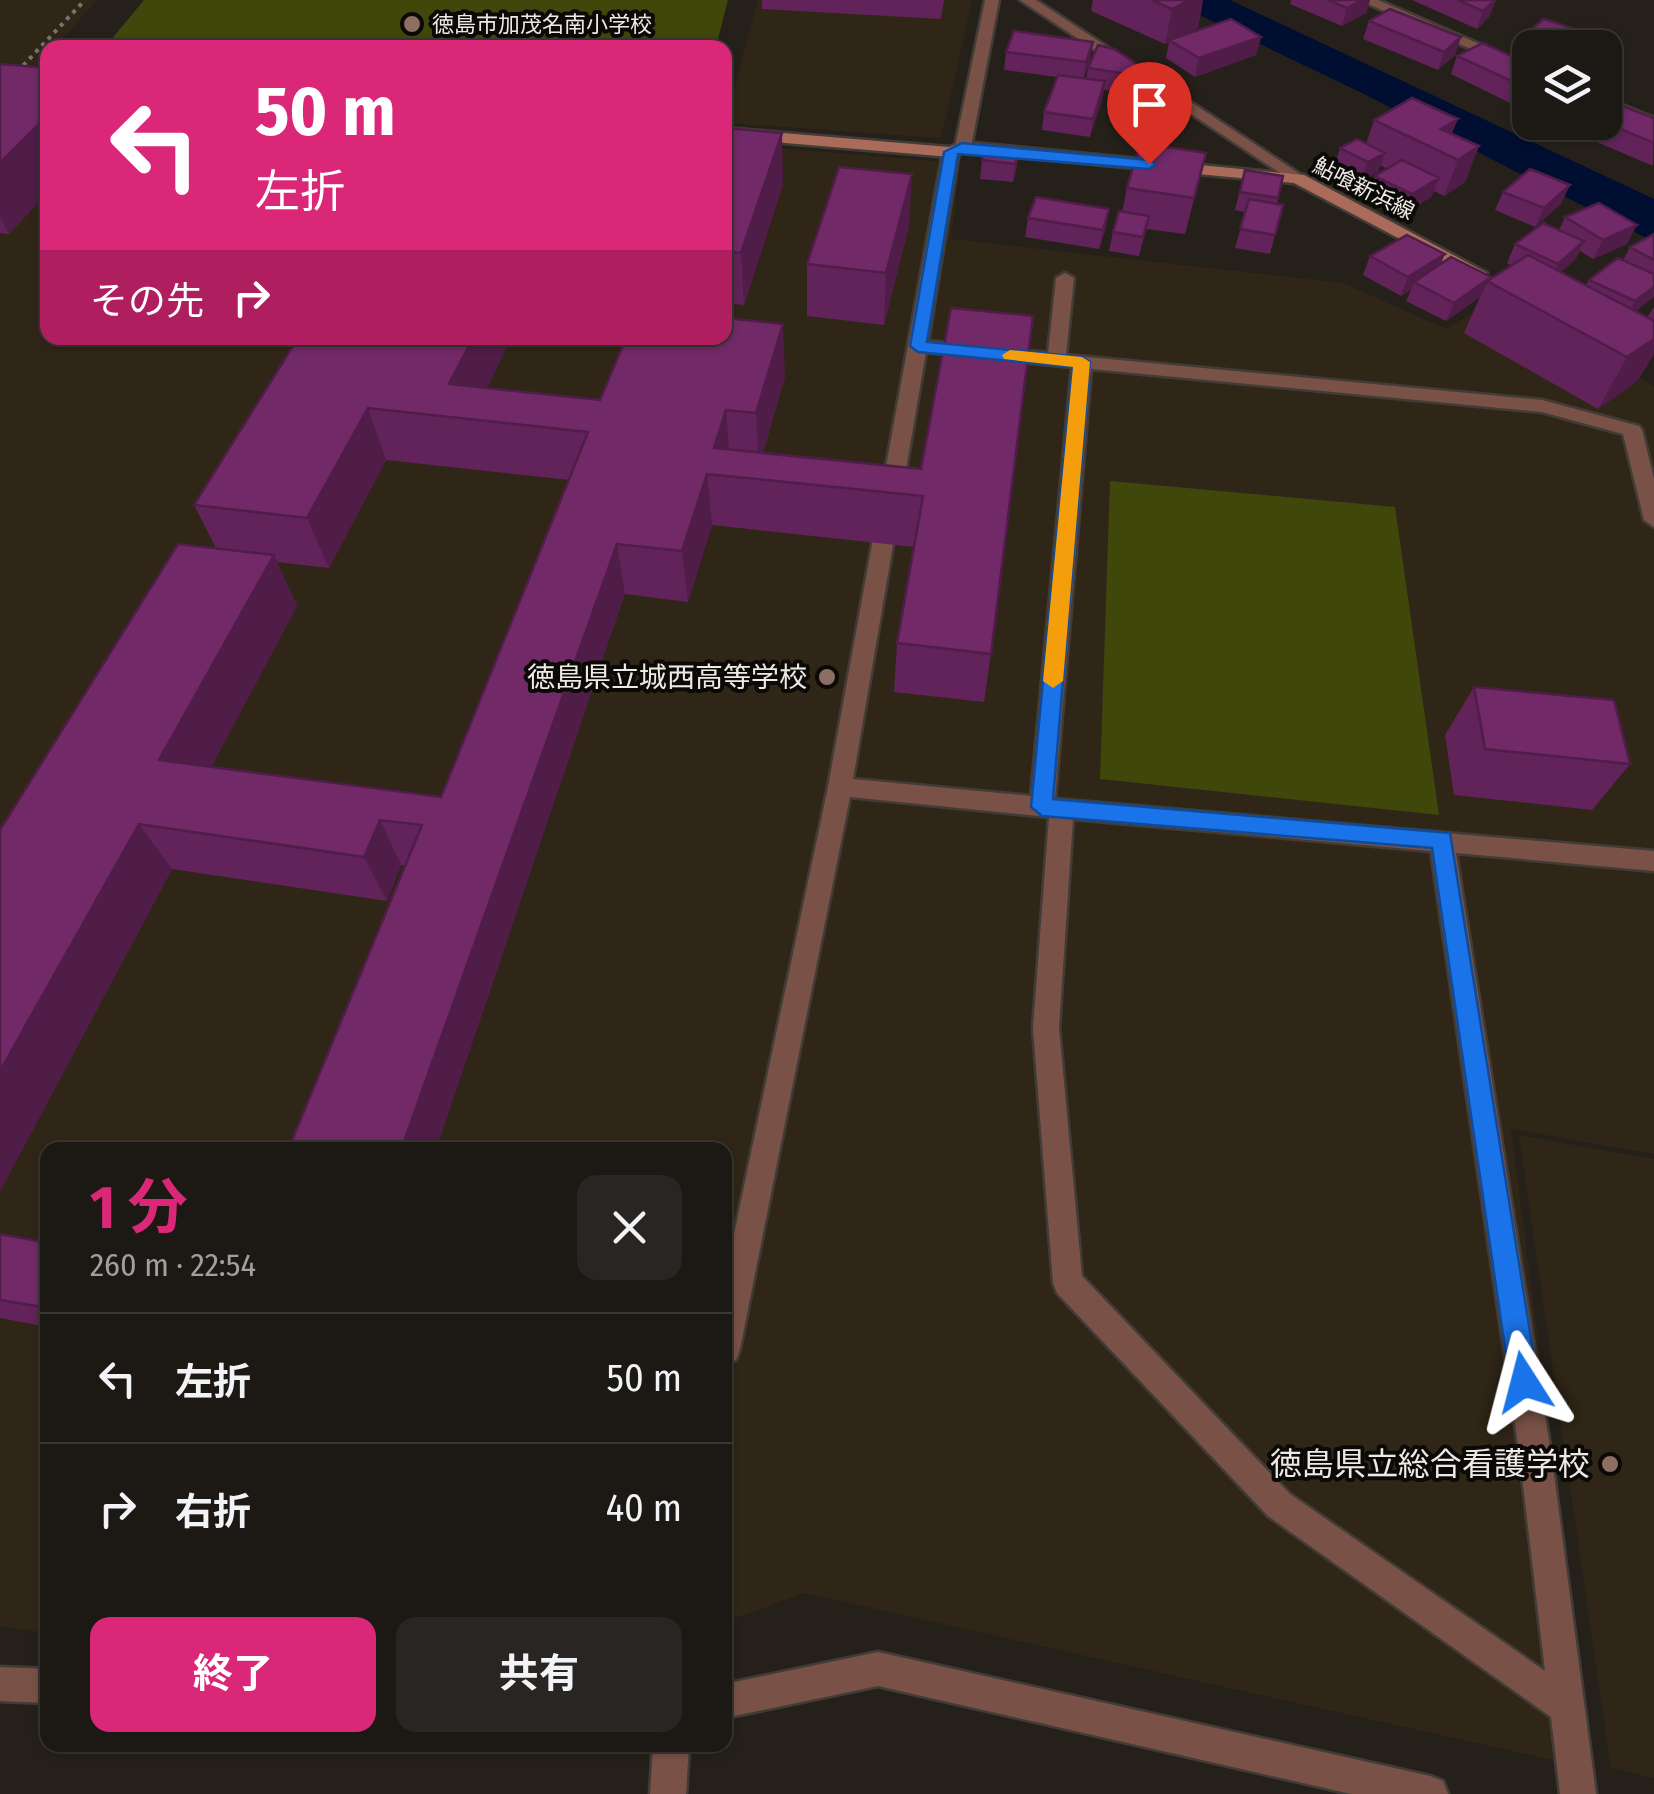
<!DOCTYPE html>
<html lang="ja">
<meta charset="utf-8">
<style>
body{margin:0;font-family:"Fira Sans Condensed","Noto Sans JP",sans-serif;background:#292522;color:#f1f3f6;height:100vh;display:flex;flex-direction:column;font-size:38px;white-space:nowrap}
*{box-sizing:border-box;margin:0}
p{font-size:32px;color:#a0a0a0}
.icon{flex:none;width:55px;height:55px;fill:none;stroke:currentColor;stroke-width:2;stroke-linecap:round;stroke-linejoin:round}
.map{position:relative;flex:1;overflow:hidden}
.details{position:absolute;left:40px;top:1142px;width:692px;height:610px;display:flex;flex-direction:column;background:#1c1814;border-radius:20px;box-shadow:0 2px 8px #0004,0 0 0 2px #3a3734}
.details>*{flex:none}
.hud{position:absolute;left:40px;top:40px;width:692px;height:305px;border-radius:20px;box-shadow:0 2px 8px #0004,0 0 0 2px #3a3734;background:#db2777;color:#fff;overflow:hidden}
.tools{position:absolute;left:1512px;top:30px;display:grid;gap:20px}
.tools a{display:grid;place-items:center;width:110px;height:110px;border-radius:20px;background:#1c1814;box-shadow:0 2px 8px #0004,0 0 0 2px #3a3734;font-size:50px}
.pin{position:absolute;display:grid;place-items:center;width:85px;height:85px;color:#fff;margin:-102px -42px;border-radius:50% 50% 50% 0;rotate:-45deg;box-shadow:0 0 10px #0007}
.pin .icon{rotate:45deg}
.me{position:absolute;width:110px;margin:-55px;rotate:351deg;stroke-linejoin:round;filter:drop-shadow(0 0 8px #0008)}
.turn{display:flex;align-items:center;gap:35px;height:210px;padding:0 50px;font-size:45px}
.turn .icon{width:130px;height:130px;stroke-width:2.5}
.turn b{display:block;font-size:70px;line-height:85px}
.then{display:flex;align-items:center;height:95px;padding:0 50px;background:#0003;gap:20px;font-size:38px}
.round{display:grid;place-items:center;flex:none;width:105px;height:105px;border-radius:20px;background:#292522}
.head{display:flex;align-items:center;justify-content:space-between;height:170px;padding:0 50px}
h1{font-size:60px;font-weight:700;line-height:75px;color:#db2777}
.button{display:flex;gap:20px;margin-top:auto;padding:20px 50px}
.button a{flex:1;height:115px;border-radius:20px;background:#db2777;color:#fff;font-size:40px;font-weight:700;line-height:115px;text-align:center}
.button a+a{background:#292522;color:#f1f3f6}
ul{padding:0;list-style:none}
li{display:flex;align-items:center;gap:30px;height:130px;padding:0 50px;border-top:2px solid #3a3734}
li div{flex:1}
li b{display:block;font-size:38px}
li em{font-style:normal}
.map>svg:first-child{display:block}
.education{fill:#302617}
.green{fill:#3f470b}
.water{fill:#000e31}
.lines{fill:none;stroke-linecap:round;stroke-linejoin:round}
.lane-casing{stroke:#413c36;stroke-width:5}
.street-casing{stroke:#413c36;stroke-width:5}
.secondary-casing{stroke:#413c36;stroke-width:5}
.path{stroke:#78736e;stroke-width:4;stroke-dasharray:4 5;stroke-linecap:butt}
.lane{fill:#795147;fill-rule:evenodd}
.street{fill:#795147;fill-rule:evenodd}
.secondary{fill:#ab6b5b;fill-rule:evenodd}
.wall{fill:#612359;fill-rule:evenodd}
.shaded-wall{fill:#4f1d48}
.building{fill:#712967;stroke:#4f1d48;stroke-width:2.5}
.route{fill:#1a73e8;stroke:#114b97;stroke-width:2.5}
.slow{fill:#f59e0b}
.education-dot{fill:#8d6e63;stroke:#0c0a07;stroke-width:4}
.labels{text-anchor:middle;stroke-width:8;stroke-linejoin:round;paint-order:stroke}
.far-poi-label{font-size:22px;fill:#ede9e5;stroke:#0c0a07;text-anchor:start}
.far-street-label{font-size:22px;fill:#ede9e5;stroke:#0c0a07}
.poi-label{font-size:28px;fill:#ede9e5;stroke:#0c0a07;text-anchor:end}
.near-poi-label{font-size:32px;fill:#ede9e5;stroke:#0c0a07;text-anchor:end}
</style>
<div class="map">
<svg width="1654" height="1794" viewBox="0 0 1654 1794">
<rect width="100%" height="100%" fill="#25201a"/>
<!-- education -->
<path class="education" d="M0 0H97L55 47 48 48 47 55 13 94 47 97 48 338H725V144L960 163 951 239 1343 283 1446 329 1494 299 1654 386V1154L1511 1129 1593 1769 804 1593 725 1622V1150H48L47 1633 0 1626Z
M758 0H972L941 138 725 123Z
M1519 1135 1654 1159V1778L1611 1768Z"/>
<!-- green -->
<path class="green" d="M144 0H728L716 47H105Z
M1110 481 1395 507 1439 815 1100 779Z"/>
<!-- water -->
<path class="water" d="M1168 0H1230L1654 199V242L1362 93Z"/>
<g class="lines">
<!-- lane casing -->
<g class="lane-casing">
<path id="lane" d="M951 147 959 152 928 341 1048 353 1056 278 1065 273 1074 278 1066 355 1542 400 1639 426 1642 430 1654 479V527L1644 520 1623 434 1542 412 1091 369 1055 799 1654 851V871L1456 853 1552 1459 1596 1794H1560L1551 1717 1268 1516 1057 1293 1053 1283 1033 1028 1049 817 850 797 740 1349 736 1360 725 1364V1277L828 787 943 152ZM926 352 1072 367 1031 796 853 779ZM1073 819 1431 851 1520 1459 1545 1671 1290 1494 1082 1276 1059 1028Z"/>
</g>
<!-- street casing -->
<g class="street-casing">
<path id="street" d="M985 0H999L971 147 963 152 955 147Z
M1020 0H1036L1306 178 1292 181Z
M1359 0H1378L1530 66V75Z
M1605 98 1654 118V129L1605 109Z
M878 1652 1430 1776 1443 1781 1448 1794H1351L878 1686 725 1718V1684Z
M0 1667 48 1669V1703L0 1701Z
M653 1745H689L686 1794H650Z"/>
</g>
<!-- secondary casing -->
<g class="secondary-casing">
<path id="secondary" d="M725 128 949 147 963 142 1304 175 1487 273 1472 277 1294 183 965 152 951 157 725 138Z"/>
</g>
<!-- path -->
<path class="path" d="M17 72 85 0"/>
<!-- lane -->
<use href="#lane" class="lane"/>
<!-- street -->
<use href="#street" class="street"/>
<!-- secondary -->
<use href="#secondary" class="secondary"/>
</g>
<!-- wall -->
<path class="wall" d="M762 0H944L941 19 762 9Z
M1093 0H1203L1198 28 1183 35 1261 37 1256 55 1195 77 1166 58 1169 42 1165 44 1091 11Z
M1291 0H1370L1366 13 1342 26 1290 4Z
M1412 0H1496L1489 17 1477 29Z
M1369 21 1461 37 1455 55 1438 70 1363 39Z
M1530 30 1617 43 1608 62 1605 48H1530V51L1523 48Z
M1006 52 1090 60 1084 78 1086 79 1088 68 1149 72 1144 96 1104 90 1090 137 1042 130 1044 112 1057 77 1004 70Z
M1457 56 1530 65V80L1527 86 1510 103 1451 74Z
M0 64 48 68V192L9 234 0 233Z
M1530 90V114L1520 110 1527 92Z
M1654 118 1653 166 1592 140 1600 122Z
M1374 120 1452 134 1479 146 1465 182 1444 196 1434 191 1431 197 1405 213 1369 195 1375 176 1388 169 1380 165 1378 172 1361 181 1334 167 1340 148 1366 144Z
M1553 122H1578L1571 129Z
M725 128 783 184 744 305 725 303Z
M1019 152 1016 170 1013 182 980 179 982 160Z
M1206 153 1185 234 1146 229 1139 256 1109 251 1113 232 1122 212 1127 188Z
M1245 170 1283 176 1277 204 1275 235 1270 254 1235 248 1245 212 1235 210Z
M1503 192 1561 204 1535 227 1495 210Z
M1565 217 1627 244 1593 259 1580 251 1575 260 1561 272 1586 285 1589 280 1623 260 1630 247 1654 234V296L1636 311 1647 317 1654 307V354L1638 380 1598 409 1464 333 1480 297 1446 321 1406 301 1411 290 1401 296 1363 275 1370 256 1441 264 1491 277 1489 280 1512 266 1507 263 1515 244 1559 230Z
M1028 218 1106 227 1099 249 1025 237Z
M909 226 884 325 807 316V264Z
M298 338H511L487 388 600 400 785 376 763 453 921 469 991 654 984 702 894 692 897 643 914 547 712 525 688 602 625 594 406 865H401L387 901 172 869 0 1191V830L216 548 194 505ZM386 460 569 480 441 797 211 767 297 606 277 562 329 568Z
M1474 687 1630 764 1592 810 1454 795 1445 735Z
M0 1234 48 1243V1327L0 1318Z"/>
<!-- shaded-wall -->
<path class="shaded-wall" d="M1190 0H1203L1198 28 1171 41 1169 40V42L1165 44 1172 9Z
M1362 0H1370L1366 13 1342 26 1347 8Z
M1496 0 1489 17 1477 29 1483 11Z
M1261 37 1256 55 1195 77 1199 58Z
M1461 37 1455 55 1438 70 1444 52Z
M1093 42 1090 60 1083 81 1086 62Z
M1617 43 1608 62 1605 64V53Z
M1530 73V80L1527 86 1510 103 1518 84Z
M1105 81 1102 100 1090 137 1093 119Z
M48 115V192L9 234 0 217V163Z
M1458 119 1444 153 1441 129Z
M782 133 783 184 744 305 741 253Z
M1479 146 1465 182 1444 196 1458 160Z
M1019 152 1016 170 1013 182 1015 164Z
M1385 153 1378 172 1361 181 1368 162Z
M912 174 909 226 884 325 886 273Z
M1439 178 1431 197 1405 213 1412 194Z
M1570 185 1561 204 1535 227 1544 208Z
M1109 209 1106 227 1099 249 1103 230Z
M1637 225 1627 244 1593 259 1603 240Z
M1584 241 1575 260 1549 282 1558 264Z
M1445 254 1437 273 1414 282 1411 290 1401 296 1408 277Z
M1491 277 1480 297 1446 321 1454 303Z
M1654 287 1653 298 1625 320 1635 301Z
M783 324 785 376 759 465 756 413Z
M473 338H511L472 420 449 384Z
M1654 339V354L1638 380 1598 409 1627 357Z
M368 408 386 460 329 568 307 518Z
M726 410 730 462 714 448Z
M707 474 712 525 688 602 682 551Z
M617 544 625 594 436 1150H401Z
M274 555 297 606 190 807 159 760Z
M380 820 401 865 387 901 364 857Z
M139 824 172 869 0 1191V1071Z"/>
<!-- building -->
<path class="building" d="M1152 0H1190L1172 9Z
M1328 0H1362L1347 8Z
M1458 0H1495L1483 11Z
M1390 9 1461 37 1444 52 1369 21Z
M1231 19 1261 37 1199 58 1169 40Z
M1544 19 1617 43 1605 53V48H1580L1530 30Z
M1014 31 1093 42 1086 62 1006 52Z
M1483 43 1530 65V73L1518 84 1457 56Z
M1098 45 1114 49 1149 72 1147 77 1088 68Z
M0 64 48 68V115L0 163Z
M1058 75 1105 81 1093 119 1044 112Z
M1412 98 1458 119 1441 129 1479 146 1458 160 1374 120Z
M1622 106 1654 118V143L1604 122 1605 118Z
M725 128 782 133 741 253 725 251Z
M1357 139 1385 153 1368 162 1340 148Z
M1140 143 1206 153 1194 198 1127 188Z
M985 148 1019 152 1015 164 982 160Z
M1402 160 1439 178 1412 194 1375 176Z
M839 167 912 174 886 273 807 264Z
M1530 169 1570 185 1544 208 1503 192Z
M1245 170 1283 176 1278 198 1240 192Z
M1036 197 1109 209 1103 230 1028 218Z
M1249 199 1283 205 1275 235 1240 229Z
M1599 203 1637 225 1603 240 1565 217Z
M1119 211 1149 216 1143 237 1113 232Z
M1543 223 1584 241 1558 264 1515 244Z
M1654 234V260L1630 247Z
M1407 235 1445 254 1408 277 1370 256Z
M1528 255 1654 321V339L1627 357 1487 281Z
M1451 257 1491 277 1454 303 1414 282Z
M1618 258 1654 274V287L1635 301 1589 280Z
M951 308 1033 316 991 654 897 643 923 496 707 474 682 551 617 544 401 1150H288L422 825 380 820 364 857 139 824 0 1071V830L178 544 274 555 159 760 441 797 588 432 368 408 307 518 194 505 298 338H473L449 384 600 400 626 338H725V318L783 324 756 413 726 410 714 448 921 469Z
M1474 687 1614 700 1630 764 1485 749Z
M0 1234 48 1243V1308L0 1300Z"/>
<!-- route -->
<path class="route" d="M962 143 1149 160 1156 164 1149 169 958 154 927 342 1082 357 1090 362 1053 799 1450 833 1538 1382 1534 1392 1524 1396 1514 1392 1510 1382 1432 848 1042 816 1031 807 1073 367 918 352 910 346 944 152Z"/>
<!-- slow -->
<path class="slow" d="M1010 350 1082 357 1090 362 1063 681 1053 688 1043 681 1073 367 1004 359 1002 355Z"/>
<!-- markers -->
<g class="education-dot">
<circle cx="412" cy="24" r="10"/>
<circle cx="827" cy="677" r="10"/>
<circle cx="1610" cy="1464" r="10"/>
</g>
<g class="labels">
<!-- far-poi labels -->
<g class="far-poi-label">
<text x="432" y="32">徳島市加茂名南小学校</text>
</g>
<!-- far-street labels -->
<g class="far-street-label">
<text transform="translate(1364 188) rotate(27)" y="8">鮎喰新浜線</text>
</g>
<!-- poi labels -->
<g class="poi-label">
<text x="807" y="687">徳島県立城西高等学校</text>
</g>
<!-- near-poi labels -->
<g class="near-poi-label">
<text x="1590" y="1475">徳島県立総合看護学校</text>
</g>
</g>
</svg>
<div class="tools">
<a><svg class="icon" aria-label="layers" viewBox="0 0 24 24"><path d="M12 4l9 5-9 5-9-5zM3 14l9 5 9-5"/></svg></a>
</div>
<div class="pin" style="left:1149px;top:164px;background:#d93025"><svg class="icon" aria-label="arrive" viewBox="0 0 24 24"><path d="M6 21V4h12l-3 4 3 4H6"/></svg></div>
<svg class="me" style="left:1524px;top:1382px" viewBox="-20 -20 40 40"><path d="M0-17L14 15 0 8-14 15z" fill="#1a73e8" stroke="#fff" stroke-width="4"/></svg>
<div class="hud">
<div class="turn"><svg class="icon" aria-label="left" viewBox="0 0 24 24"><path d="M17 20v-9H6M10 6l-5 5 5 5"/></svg><div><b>50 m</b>左折</div></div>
<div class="then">その先<svg class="icon" aria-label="right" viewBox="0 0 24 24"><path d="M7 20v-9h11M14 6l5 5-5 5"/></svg></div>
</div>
<section class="details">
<div class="head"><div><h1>1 分</h1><p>260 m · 22:54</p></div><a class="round"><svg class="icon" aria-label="close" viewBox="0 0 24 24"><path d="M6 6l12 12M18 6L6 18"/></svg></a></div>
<ul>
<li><svg class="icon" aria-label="left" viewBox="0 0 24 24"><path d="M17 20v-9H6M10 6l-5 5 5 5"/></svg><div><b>左折</b></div><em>50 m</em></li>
<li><svg class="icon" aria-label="right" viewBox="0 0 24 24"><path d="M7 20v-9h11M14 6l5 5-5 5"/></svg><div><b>右折</b></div><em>40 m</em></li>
</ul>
<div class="button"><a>終了</a><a>共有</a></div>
</section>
</div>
